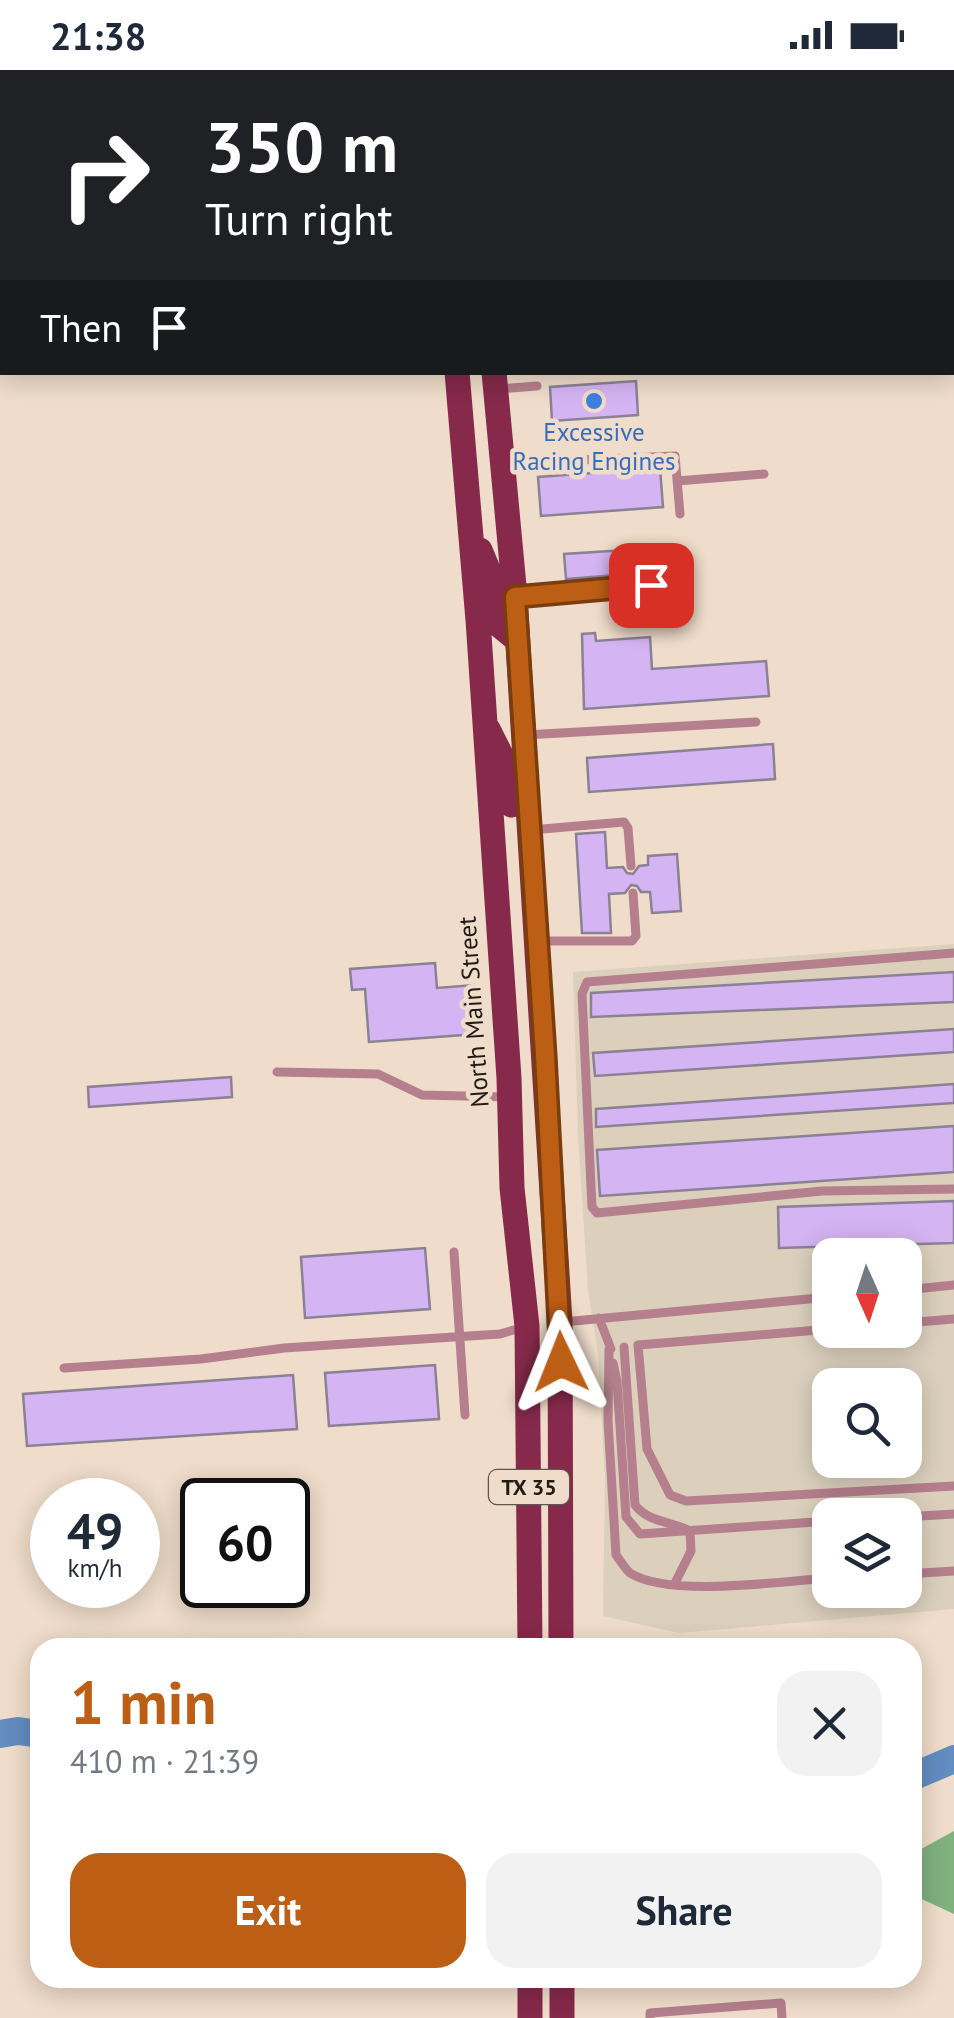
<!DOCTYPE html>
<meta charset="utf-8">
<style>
body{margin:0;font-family:"PT Sans",sans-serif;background:#f2f2f3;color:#1f2937;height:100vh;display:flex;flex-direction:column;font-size:38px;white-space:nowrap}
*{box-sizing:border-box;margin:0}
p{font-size:32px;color:#747a83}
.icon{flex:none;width:55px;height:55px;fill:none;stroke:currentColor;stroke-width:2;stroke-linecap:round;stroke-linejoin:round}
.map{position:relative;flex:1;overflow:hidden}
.side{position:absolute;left:30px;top:1568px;width:892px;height:350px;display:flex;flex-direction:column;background:#fff;border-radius:30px;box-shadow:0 5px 25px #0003}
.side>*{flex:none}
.banner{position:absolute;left:0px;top:0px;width:955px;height:305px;box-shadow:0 5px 25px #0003;background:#202124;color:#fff;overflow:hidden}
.needle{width:65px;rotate:177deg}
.buttons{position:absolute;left:812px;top:1168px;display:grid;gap:20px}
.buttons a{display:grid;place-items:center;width:110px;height:110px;border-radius:20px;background:#fff;box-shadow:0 5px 25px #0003;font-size:50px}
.speed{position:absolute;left:30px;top:1408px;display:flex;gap:20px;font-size:50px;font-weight:700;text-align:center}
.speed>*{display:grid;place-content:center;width:130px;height:130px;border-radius:50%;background:#fff;box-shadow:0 5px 25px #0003;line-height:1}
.speed small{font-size:25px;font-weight:400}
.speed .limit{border:5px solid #111;border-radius:15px;background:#fff;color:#111}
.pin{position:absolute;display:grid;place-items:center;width:85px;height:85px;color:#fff;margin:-42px;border-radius:20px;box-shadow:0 5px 15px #0006}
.me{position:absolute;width:110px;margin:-55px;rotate:358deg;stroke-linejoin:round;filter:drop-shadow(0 0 8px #0008)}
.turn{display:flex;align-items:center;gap:35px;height:210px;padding:0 40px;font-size:45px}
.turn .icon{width:130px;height:130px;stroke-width:2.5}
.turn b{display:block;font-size:70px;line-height:85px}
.then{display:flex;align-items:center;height:95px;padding:0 40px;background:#0003;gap:20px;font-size:38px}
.round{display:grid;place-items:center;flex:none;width:105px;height:105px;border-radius:30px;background:#f2f2f3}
.summary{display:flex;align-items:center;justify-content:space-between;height:170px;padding:0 40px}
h1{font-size:60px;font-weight:800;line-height:75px;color:#bd5e15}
.primary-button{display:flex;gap:20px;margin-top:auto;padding:20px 40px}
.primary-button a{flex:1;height:115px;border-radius:30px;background:#bd5e15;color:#fff;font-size:40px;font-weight:800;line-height:115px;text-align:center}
.primary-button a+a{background:#f2f2f3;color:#1f2937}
.status{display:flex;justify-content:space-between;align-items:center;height:70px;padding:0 50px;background:#fff;direction:ltr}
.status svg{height:28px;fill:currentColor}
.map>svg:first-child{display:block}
.commercial{fill:#dcd0bd;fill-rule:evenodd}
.forest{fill:#7fb17d}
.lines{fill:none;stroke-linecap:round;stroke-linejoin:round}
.river{stroke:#628dc1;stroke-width:28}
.building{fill:#d4b4f2;stroke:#8b8195;stroke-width:2.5}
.service{stroke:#b57f8d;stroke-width:9}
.minor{stroke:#b57f8d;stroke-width:18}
.tertiary{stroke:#b57f8d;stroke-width:20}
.primary{stroke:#86294b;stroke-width:25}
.route-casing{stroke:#7b3d0e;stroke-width:25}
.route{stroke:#bd5e15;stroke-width:18}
.shop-dot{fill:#3f7fe0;stroke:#efdcca;stroke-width:4}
.labels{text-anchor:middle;stroke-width:9;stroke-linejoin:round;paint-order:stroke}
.shield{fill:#efdcca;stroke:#60554b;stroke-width:2.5}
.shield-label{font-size:22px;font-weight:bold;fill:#221b15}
.shop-label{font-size:25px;fill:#366cbe;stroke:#efdcca}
.street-label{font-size:25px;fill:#221b15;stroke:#efdcca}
</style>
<div class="status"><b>21:38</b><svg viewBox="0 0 49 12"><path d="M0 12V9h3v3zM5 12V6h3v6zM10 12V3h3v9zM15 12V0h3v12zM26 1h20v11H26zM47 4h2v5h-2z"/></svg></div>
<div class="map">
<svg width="954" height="1948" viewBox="0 0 954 1948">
<rect width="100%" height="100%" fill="#efdcca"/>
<!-- commercial -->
<path class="commercial" d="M954 874V1539L679 1563 603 1546 605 1408 598 1284 588 1220 578 1066 573 902ZM830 1185H905V1260H830ZM830 1315H905V1390H830ZM830 1445H905V1520H830Z"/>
<!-- forest -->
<path class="forest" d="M954 1761V1844L913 1825 912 1784Z"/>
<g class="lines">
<!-- river -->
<path class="river" d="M0 1664 18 1661 40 1664
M912 1707 954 1689"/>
</g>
<!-- building -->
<path class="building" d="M636 311 638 345 552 351 550 317Z
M660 398 663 437 541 446 538 407Z
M641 479 643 503 566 509 564 484Z
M595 563 596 571 650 567 652 599 766 591 769 626 584 639 582 564Z
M773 674 775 709 589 722 587 688Z
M605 762 607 798 623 797 627 803 633 804 639 796 648 795V786L677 784 681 841 652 843 650 822H641L637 816 631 815 625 823 609 824 611 863H582L576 764Z
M435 893 437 918 474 915 477 964 369 972 365 919 352 920 350 899Z
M954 902V932L591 947V923Z
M954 959V982L595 1006 593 983Z
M231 1007 232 1027 89 1037 88 1017Z
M954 1014V1033L596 1057V1039Z
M954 1056V1102L600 1126 597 1080Z
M954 1131V1173L779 1178 778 1137Z
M425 1178 430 1239 305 1248 301 1187Z
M435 1295 439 1349 329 1356 325 1303Z
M293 1305 297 1359 27 1376 23 1324Z"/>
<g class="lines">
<!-- service -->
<path class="service" d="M21 0V2
M242 0V2
M333 0V2
M0 10 2 9
M498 319 537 316
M506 393 675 386 680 444
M677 411 764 404
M518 527 688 511
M525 665 756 652
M531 760 624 752 628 758 631 796
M540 871H632L636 866 633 823
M954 883 587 912 582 924 592 1137 597 1143 822 1121 954 1119
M277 1002 378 1004 422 1025 507 1027
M454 1182 465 1345
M905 1220 954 1215
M599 1248 611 1279
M563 1252 830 1227
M905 1253 954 1249
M830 1259 638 1275 647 1379 670 1425 686 1431 954 1416
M624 1277 635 1435C648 1452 669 1451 688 1460
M609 1279 608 1351 616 1485C620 1490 625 1499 630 1503 669 1528 782 1511 830 1508
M613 1293 617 1311 626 1447 640 1464 830 1451
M64 1298 201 1289 284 1278 500 1264 524 1257
M905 1447 954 1444
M905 1504 954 1501
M674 1515 691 1481 690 1461
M650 1948V1943L781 1933 782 1948"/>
<!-- minor -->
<path class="minor" d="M844 2 881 0"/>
<!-- tertiary -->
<path class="tertiary" d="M0 57H2"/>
<!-- primary -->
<path class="primary" d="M429 0 430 2
M468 0V2
M457 302 478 550 509 1008 512 1118 527 1256 530 1578
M494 302 515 527 560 1252 561 1578
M480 480 495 516 499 555 516 569
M488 659 506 695 511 735
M562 1908V1948
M530 1948V1908"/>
</g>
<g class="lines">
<!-- route casing -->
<g class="route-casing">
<path id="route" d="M561 1292 545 985 515 527 651 515"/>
</g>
<!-- route -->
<use href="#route" class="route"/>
</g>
<!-- markers -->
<circle class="shop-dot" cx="594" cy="331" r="10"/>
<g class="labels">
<!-- shield labels -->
<rect class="shield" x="489" y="1400" width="80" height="34" rx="8"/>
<g class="shield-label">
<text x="529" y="1425">TX 35</text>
</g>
<!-- shop labels -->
<g class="shop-label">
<text x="594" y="371">Excessive<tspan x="594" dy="29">Racing Engines</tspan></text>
</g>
<!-- street labels -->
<g class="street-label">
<text transform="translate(473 942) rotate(-94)" y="9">North Main Street</text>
</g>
</g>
</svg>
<div class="buttons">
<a><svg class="needle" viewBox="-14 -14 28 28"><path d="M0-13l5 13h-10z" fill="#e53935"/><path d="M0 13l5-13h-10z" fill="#747a83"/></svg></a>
<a><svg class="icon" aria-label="search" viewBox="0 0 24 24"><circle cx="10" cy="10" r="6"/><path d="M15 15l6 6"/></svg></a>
<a><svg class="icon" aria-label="layers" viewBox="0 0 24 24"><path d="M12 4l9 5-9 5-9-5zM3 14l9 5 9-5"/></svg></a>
</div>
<div class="speed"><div>49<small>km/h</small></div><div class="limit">60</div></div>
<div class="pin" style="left:651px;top:515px;background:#d93025"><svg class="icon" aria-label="arrive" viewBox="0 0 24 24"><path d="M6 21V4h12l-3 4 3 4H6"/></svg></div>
<svg class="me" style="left:561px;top:1292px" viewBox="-20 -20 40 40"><path d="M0-17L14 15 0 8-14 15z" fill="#bd5e15" stroke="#fff" stroke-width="4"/></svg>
<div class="banner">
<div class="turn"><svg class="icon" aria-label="right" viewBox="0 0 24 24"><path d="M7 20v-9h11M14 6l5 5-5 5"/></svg><div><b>350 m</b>Turn right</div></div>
<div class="then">Then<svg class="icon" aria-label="arrive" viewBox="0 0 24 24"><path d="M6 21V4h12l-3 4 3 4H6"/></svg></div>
</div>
<section class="side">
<div class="summary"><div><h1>1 min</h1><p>410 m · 21:39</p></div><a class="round"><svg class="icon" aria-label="close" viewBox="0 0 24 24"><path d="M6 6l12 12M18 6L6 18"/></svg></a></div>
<div class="primary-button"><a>Exit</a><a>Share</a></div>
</section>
</div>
